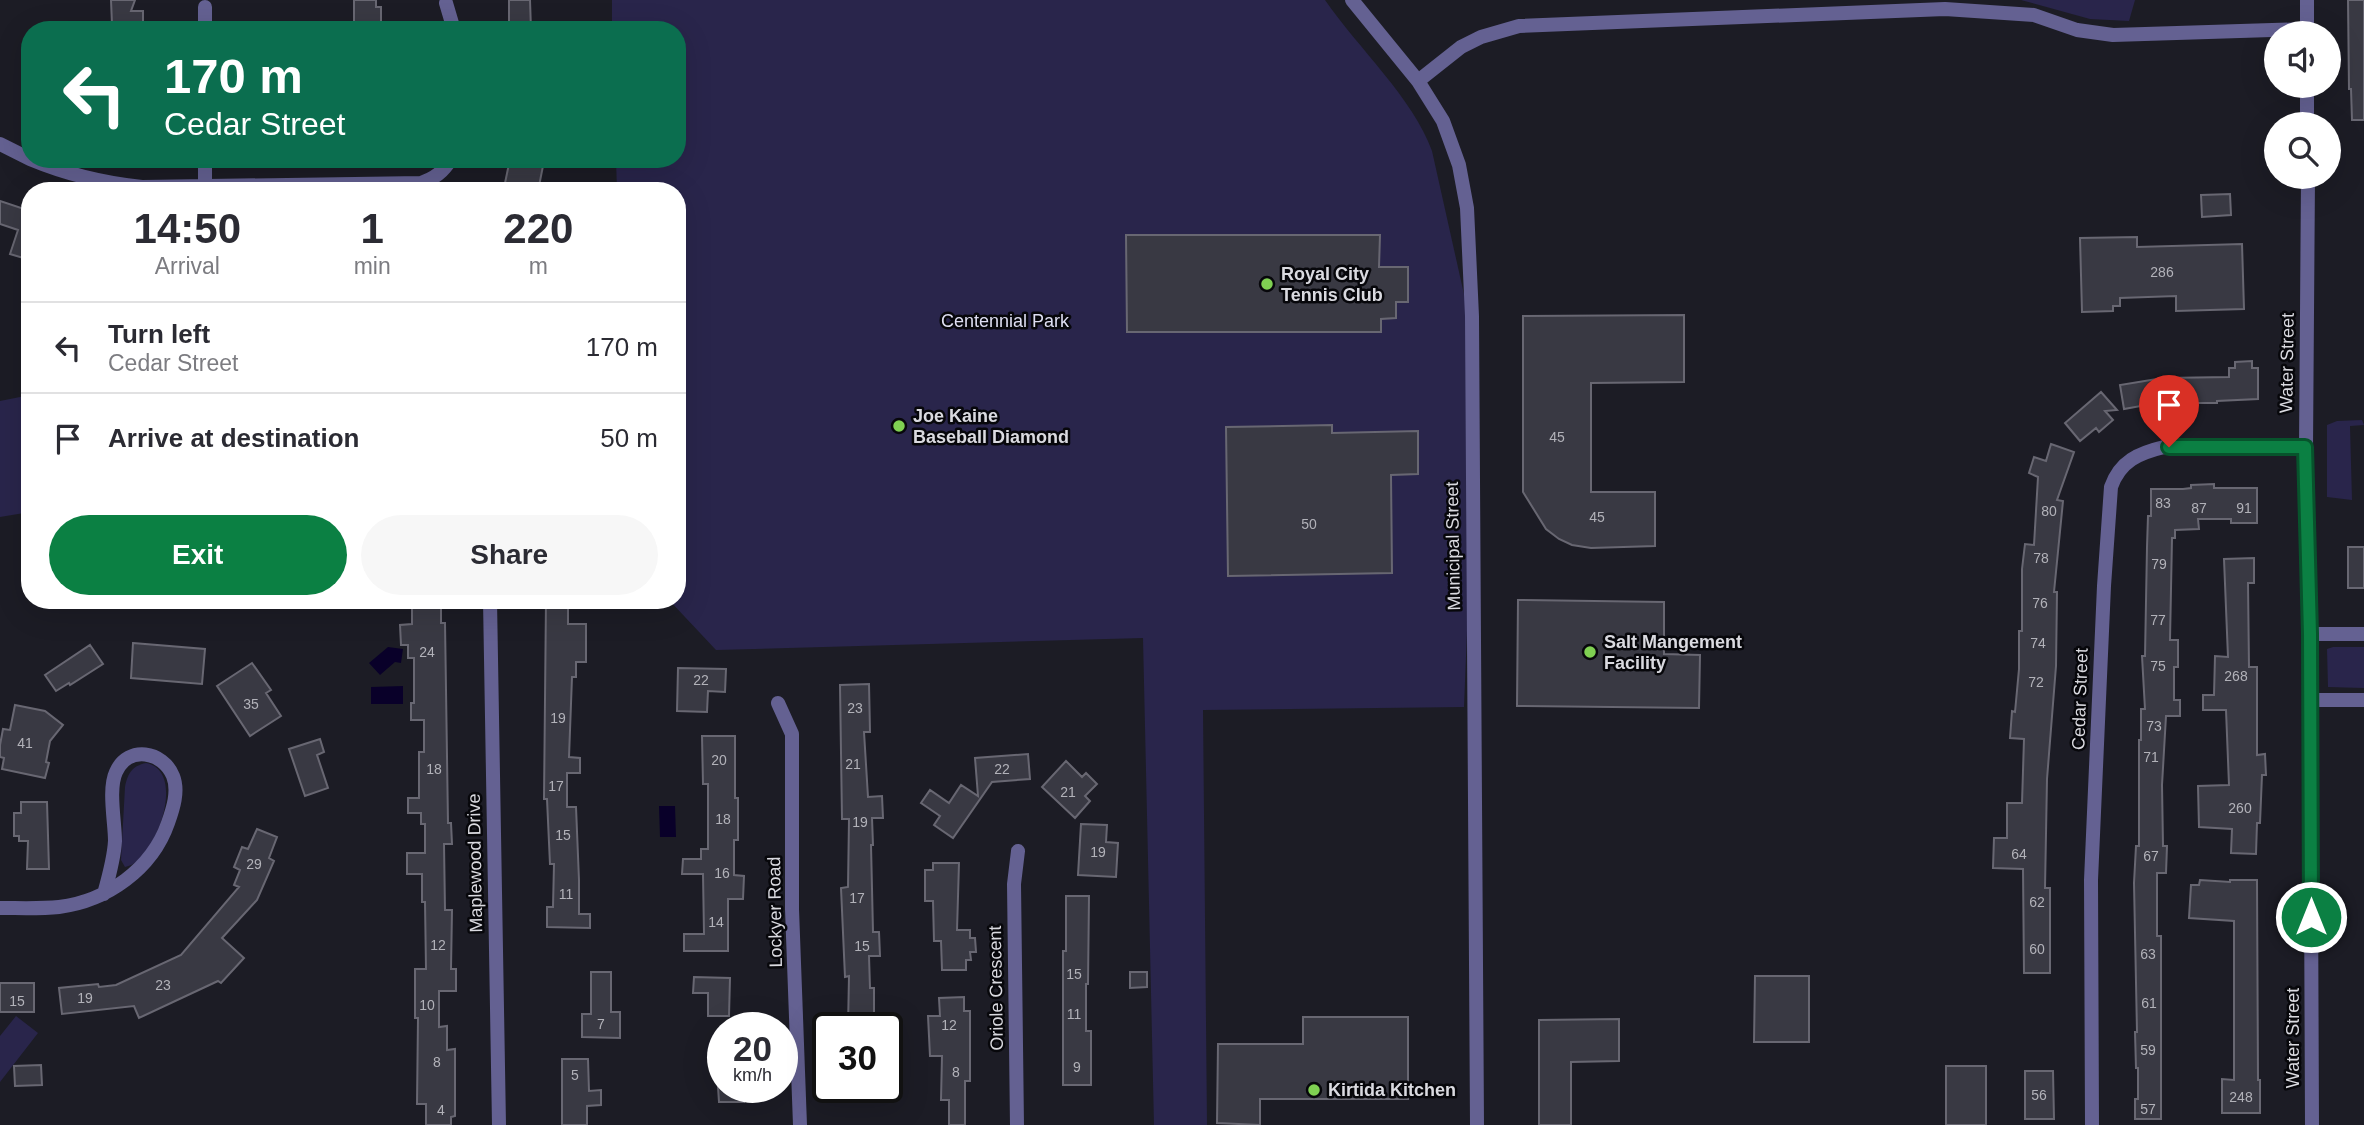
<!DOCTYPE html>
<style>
body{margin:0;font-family:Arial,sans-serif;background:#f7f7f7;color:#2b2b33;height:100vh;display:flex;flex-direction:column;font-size:26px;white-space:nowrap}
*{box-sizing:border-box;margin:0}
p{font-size:23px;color:#7c7c81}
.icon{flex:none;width:38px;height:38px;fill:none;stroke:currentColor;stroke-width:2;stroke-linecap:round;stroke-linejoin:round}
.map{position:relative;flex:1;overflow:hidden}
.sheet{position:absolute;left:21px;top:182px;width:665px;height:427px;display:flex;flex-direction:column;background:#fff;border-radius:28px;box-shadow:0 7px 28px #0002}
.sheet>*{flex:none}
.guide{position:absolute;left:21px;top:21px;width:665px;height:147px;border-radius:28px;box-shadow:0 7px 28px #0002;background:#0b6e4f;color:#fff;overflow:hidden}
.controls{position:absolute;left:2264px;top:21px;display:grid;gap:14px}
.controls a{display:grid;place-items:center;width:77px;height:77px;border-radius:50%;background:#fff;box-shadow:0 7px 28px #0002;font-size:35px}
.speed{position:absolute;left:707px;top:1012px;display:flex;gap:14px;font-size:35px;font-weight:700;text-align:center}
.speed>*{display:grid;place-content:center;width:91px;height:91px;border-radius:50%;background:#fff;box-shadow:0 7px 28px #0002;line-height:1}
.speed small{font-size:18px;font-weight:400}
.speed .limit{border:4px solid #111;border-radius:10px;background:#fff;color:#111}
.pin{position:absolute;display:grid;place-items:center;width:60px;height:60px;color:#fff;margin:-72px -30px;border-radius:50% 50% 50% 0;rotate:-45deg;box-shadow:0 0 7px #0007}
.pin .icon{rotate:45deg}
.me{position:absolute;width:77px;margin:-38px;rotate:0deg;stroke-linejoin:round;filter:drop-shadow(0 0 5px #0008)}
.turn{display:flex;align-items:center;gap:24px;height:147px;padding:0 28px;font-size:32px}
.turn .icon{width:91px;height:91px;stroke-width:2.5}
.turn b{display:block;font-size:49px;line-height:60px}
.eta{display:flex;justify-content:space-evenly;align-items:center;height:119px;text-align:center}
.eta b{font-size:42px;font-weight:700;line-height:49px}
.primary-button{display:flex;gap:14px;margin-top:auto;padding:14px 28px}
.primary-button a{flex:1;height:80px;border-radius:42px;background:#0b8043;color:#fff;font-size:28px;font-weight:700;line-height:80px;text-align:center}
.primary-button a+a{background:#f7f7f7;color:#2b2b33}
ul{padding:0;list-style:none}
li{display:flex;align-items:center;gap:21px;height:91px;padding:0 28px;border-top:2px solid #e1e1e2}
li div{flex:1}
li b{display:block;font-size:26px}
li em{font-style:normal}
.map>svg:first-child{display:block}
.green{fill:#29254b}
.water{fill:#090029}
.building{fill:#393943;stroke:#686772;stroke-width:2}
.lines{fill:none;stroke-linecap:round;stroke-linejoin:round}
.street{stroke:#646192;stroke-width:14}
.route-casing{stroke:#07532c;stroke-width:18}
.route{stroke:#0b8043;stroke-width:12}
.poi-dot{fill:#7fd052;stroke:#07070b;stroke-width:2.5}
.labels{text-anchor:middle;stroke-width:5;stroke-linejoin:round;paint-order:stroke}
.number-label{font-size:14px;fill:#b2b2b9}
.poi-label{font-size:18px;font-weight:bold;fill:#dadae0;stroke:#07070b;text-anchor:start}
.park-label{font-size:18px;fill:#dedef2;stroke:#07070b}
.street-label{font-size:18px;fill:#dadae0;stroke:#07070b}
</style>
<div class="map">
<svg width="2364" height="1125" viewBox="0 0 2364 1125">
<rect width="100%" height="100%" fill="#1c1c25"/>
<!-- green -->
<path class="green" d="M612 0H1325C1358 48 1413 98 1432 151L1478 357 1464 707 1203 710 1207 1125H1154L1143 638 716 650 669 600H677V191H617L616 159H677V30H612Z
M2021 0H2135L2129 21 2090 19Z
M30 395V512L0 517V401Z
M2362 420 2364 425 2350 426 2352 500 2327 497V425L2337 421Z
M2333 647H2364V688L2328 687 2327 649Z
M146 763C189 771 154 864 125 867L121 860 125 787C128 773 132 766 146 763Z
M16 1016 38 1033 0 1082V1036Z"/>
<!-- water -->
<path class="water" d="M388 647 403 649 401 663 395 662 380 675 369 663Z
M403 686V704H371V687Z
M659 806H675L676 837H660Z"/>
<!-- building -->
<path class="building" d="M111 0H135L131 11H143V30H118V24H112Z
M354 0H376V7H381V29H354Z
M509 0H530L531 30H509Z
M2348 0H2364V120H2352L2351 89H2349Z
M510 159 544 161 538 191H509L510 184 505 183Z
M2230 194 2231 215 2202 217 2201 195Z
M0 201 24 209 26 201 30 202V260L10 254 18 230 0 224Z
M1126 235H1380L1379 267H1408V302H1396V318L1381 319V332H1127Z
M2137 237V247L2242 244 2244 309 2176 311V296L2120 298V306H2113V311L2082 312 2080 238Z
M1684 315V382L1591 383V492H1655V546L1591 548 1572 545 1559 539 1546 529 1523 492V316Z
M2252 361V368H2258V399L2217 401V403H2179V397L2141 403V406L2124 409 2120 385 2163 378 2229 377V368H2235V362Z
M2101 392 2117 410 2105 411 2113 420 2099 432 2096 428 2080 441 2065 423Z
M1332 425V433L1418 431V474L1391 475 1392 573 1228 576 1226 427Z
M2051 444 2074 452 2057 500 2063 501 2054 592H2057L2056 666 2047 779 2045 888H2050V973H2024L2023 869 1993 868 1994 838H2007V803H2022L2024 739 2010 738 2012 711 2015 712 2019 669V631H2022V569L2025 544 2034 545 2038 477 2029 473 2034 457 2046 461Z
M2214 484V488H2257V523H2231V519H2198L2199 529 2175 530V538H2172L2170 640H2178V667H2174V700H2180V716H2166L2162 785 2163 846H2167L2166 873H2157V936H2161V1119H2135V1099H2138V1068H2136L2135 1032H2137L2134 883 2136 846H2139V740H2141V709H2145L2142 656H2145L2147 547 2148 516H2151V489H2183L2191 488V485Z
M2348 547H2364V588H2348Z
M2254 558V583H2248L2249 667H2257V755L2265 754 2266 775H2262L2260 823H2257L2256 854 2231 853 2232 829 2199 827 2198 786 2229 785 2226 710H2203V695H2214L2215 656 2228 657 2224 559Z
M412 600H441V623H445L448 823H451L452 844H444L445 910H452L451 969H456V991H439V1027L447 1026V1050L455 1049V1116L451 1117V1125H426V1104H417L418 1018H415V969H426L425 902H422V874H407V853H425V824H421V813H408V798H419V752H424V720H411V703H414V658H408V645H401L400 625 412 624Z
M546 600H568V624H586V662H576V677H572L569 757 580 758V773H567V807H576L579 880V914H590V928L547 927V907H553L554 864H550L547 799H544Z
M1518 600 1664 602V654L1700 655 1699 708 1517 706Z
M133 643 205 649 202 684 131 678Z
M90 645 103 664 70 685 69 683 56 691 45 675Z
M252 663 271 690 266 693 281 716 250 736 217 686Z
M678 668 726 669 725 692 708 691 707 712 677 711Z
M869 684 870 732H864L868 797 882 796 883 818H872L873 845H871L873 932H879L880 956H869L870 988H874V1027H848L849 976 845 977 841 888 848 887 849 819H842L840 685Z
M15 705 45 711 63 725 50 741 46 762 49 763 45 778 2 769 4 758 0 757V745L3 729 10 730Z
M702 736H735V798H738V840H734V875L744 876 743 899H728V951H684V934H704L703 874H682L683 859H701V849H708V784H703Z
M320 739 324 752 317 755 328 788 305 796 289 749Z
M1028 754 1030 779 992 782 953 838 934 825 940 816 921 803 930 790 949 803 961 785 978 796 975 758Z
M1066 761 1082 777 1086 773 1097 784 1085 796 1090 801 1075 818 1042 787Z
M21 802H47L49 869H27L28 841H19V836H14V813H21Z
M1081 824 1107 825 1106 842 1118 843 1116 877 1078 875Z
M257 829 277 837 269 858 274 861 257 900 222 938 244 958 221 983 218 981 139 1018 134 1006 62 1014 59 988 98 984 99 987 116 985 181 955 239 887 234 885 240 870 234 867 242 847 248 849Z
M933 863H959L957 930H970V938H975L976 952H970L971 960H966V970H942L941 941H934L933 901H925V870H933Z
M2200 880 2230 882V880H2257L2258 1080H2260V1113H2222V1079L2234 1080V921L2189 918 2191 885H2199Z
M1066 896H1089L1088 984H1086V1031H1091V1085H1063V951H1066Z
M591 972H611V1012H620V1038L582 1037V1014H591Z
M1130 972H1147V987L1130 988Z
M1755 976H1809V1042H1754Z
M694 977 730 978 729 1016H708V993H693Z
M0 983H34V1012H0Z
M964 997V1011H970V1081H965V1125H949V1100H941L942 1056H930L928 1016H940L939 998Z
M1303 1017H1408V1099H1260V1125L1217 1123 1218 1044H1303Z
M1619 1019V1061L1571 1062V1125H1539V1020Z
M562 1059H588L589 1091 601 1090V1105L587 1106V1125H562Z
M41 1065 42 1085 15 1086 14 1066Z
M1946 1066H1986V1125H1946Z
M2025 1071H2053L2054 1119H2025Z
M718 1087H744V1102H719Z"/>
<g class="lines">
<!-- street -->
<path class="street" d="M1352 0 1418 81 1443 121 1459 165 1467 208 1472 316 1477 1125
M446 3 454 30
M205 30V7
M2307 33V0
M1418 81 1461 47 1481 37 1519 26 1945 9 2034 15 2077 30 2113 35 2307 29
M2307 86V124
M0 144 30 159
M30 159C66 174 103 183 142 187L421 183C435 178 443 172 451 159
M2308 177 2306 448 2310 634 2312 1125
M205 186V159
M490 600 499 1125
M2310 634H2364
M2310 700H2364
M778 703 792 734V909L800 1125
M0 908C19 908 40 909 59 907 107 901 152 869 168 823 173 809 179 791 173 776 163 751 128 745 116 772 108 789 115 822 115 841 114 859 109 876 104 894
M1017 1125 1014 884 1018 851
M2092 1125 2091 880 2104 586 2111 487C2120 461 2139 453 2164 447L2306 448"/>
</g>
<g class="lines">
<!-- route casing -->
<g class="route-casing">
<path id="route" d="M2169 447H2305L2310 634 2311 917"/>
</g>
<!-- route -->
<use href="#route" class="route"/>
</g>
<!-- markers -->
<g class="poi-dot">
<circle cx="1267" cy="284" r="7"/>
<circle cx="899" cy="426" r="7"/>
<circle cx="1590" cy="652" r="7"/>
<circle cx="1314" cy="1090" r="7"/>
</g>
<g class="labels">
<!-- number labels -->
<g class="number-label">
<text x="2162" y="277">286</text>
<text x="1557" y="442">45</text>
<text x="2163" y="508">83</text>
<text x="2199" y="513">87</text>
<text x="2244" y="513">91</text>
<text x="2049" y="516">80</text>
<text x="1597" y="522">45</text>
<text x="1309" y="529">50</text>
<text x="2041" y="563">78</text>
<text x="2159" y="569">79</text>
<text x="2040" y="608">76</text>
<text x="2158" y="625">77</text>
<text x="2038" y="648">74</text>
<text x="427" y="657">24</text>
<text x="2158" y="671">75</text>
<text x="2236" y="681">268</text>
<text x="701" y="685">22</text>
<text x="2036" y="687">72</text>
<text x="251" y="709">35</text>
<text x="855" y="713">23</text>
<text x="558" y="723">19</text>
<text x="2154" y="731">73</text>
<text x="25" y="748">41</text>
<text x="2151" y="762">71</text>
<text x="719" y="765">20</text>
<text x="853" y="769">21</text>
<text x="434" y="774">18</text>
<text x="1002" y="774">22</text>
<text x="556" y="791">17</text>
<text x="1068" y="797">21</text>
<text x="2240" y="813">260</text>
<text x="723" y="824">18</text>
<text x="860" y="827">19</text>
<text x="563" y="840">15</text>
<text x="1098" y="857">19</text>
<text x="2019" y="859">64</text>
<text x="2151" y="861">67</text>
<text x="254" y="869">29</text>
<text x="722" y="878">16</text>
<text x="566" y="899">11</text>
<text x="857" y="903">17</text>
<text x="2037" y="907">62</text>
<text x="716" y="927">14</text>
<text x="438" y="950">12</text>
<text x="862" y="951">15</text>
<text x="2037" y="954">60</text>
<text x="2148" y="959">63</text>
<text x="1074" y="979">15</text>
<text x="163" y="990">23</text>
<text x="85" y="1003">19</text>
<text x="17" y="1006">15</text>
<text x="2149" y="1008">61</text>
<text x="427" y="1010">10</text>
<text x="1074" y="1019">11</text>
<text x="601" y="1029">7</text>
<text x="949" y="1030">12</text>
<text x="2148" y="1055">59</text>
<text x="437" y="1067">8</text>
<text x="1077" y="1072">9</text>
<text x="956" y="1077">8</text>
<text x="575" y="1080">5</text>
<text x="2039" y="1100">56</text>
<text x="2241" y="1102">248</text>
<text x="2148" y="1114">57</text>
<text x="441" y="1115">4</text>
</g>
<!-- poi labels -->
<g class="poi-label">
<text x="1281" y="280">Royal City<tspan x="1281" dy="21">Tennis Club</tspan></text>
<text x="913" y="422">Joe Kaine<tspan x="913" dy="21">Baseball Diamond</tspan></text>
<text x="1604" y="648">Salt Mangement<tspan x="1604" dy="21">Facility</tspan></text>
<text x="1328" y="1096">Kirtida Kitchen</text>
</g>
<!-- park labels -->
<g class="park-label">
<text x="1005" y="327">Centennial Park</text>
</g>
<!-- street labels -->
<g class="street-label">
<text transform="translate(2287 363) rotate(-89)" y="6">Water Street</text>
<text transform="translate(1453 546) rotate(-91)" y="6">Municipal Street</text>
<text transform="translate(2080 699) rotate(-88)" y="6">Cedar Street</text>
<text transform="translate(475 863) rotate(-91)" y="6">Maplewood Drive</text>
<text transform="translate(775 912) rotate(-91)" y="6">Lockyer Road</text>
<text transform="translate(996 988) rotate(-91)" y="6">Oriole Crescent</text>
<text transform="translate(2293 1038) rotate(-90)" y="6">Water Street</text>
</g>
</g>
</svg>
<div class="controls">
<a><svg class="icon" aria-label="sound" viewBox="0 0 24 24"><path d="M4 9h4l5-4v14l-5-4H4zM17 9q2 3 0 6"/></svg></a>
<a><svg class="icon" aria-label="search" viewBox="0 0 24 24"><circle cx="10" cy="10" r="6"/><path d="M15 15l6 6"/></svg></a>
</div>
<div class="speed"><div>20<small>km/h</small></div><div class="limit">30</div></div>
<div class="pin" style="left:2169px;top:447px;background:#d93025"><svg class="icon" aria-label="arrive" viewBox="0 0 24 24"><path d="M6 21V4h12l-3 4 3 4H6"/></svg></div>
<svg class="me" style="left:2311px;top:917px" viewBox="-20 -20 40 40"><circle r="17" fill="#0b8043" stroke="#fff" stroke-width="3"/><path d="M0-11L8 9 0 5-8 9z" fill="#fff"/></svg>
<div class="guide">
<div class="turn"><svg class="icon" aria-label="left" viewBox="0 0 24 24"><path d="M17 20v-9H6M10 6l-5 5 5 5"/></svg><div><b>170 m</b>Cedar Street</div></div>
</div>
<section class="sheet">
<div class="eta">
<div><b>14:50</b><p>Arrival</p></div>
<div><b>1</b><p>min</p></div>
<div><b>220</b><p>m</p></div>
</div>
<ul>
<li><svg class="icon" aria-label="left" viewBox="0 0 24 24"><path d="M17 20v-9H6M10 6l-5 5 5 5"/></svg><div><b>Turn left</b><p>Cedar Street</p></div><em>170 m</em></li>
<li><svg class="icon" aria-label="arrive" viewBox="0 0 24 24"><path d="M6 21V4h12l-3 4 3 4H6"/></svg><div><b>Arrive at destination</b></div><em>50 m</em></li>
</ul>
<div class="primary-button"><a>Exit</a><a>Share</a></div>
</section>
</div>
